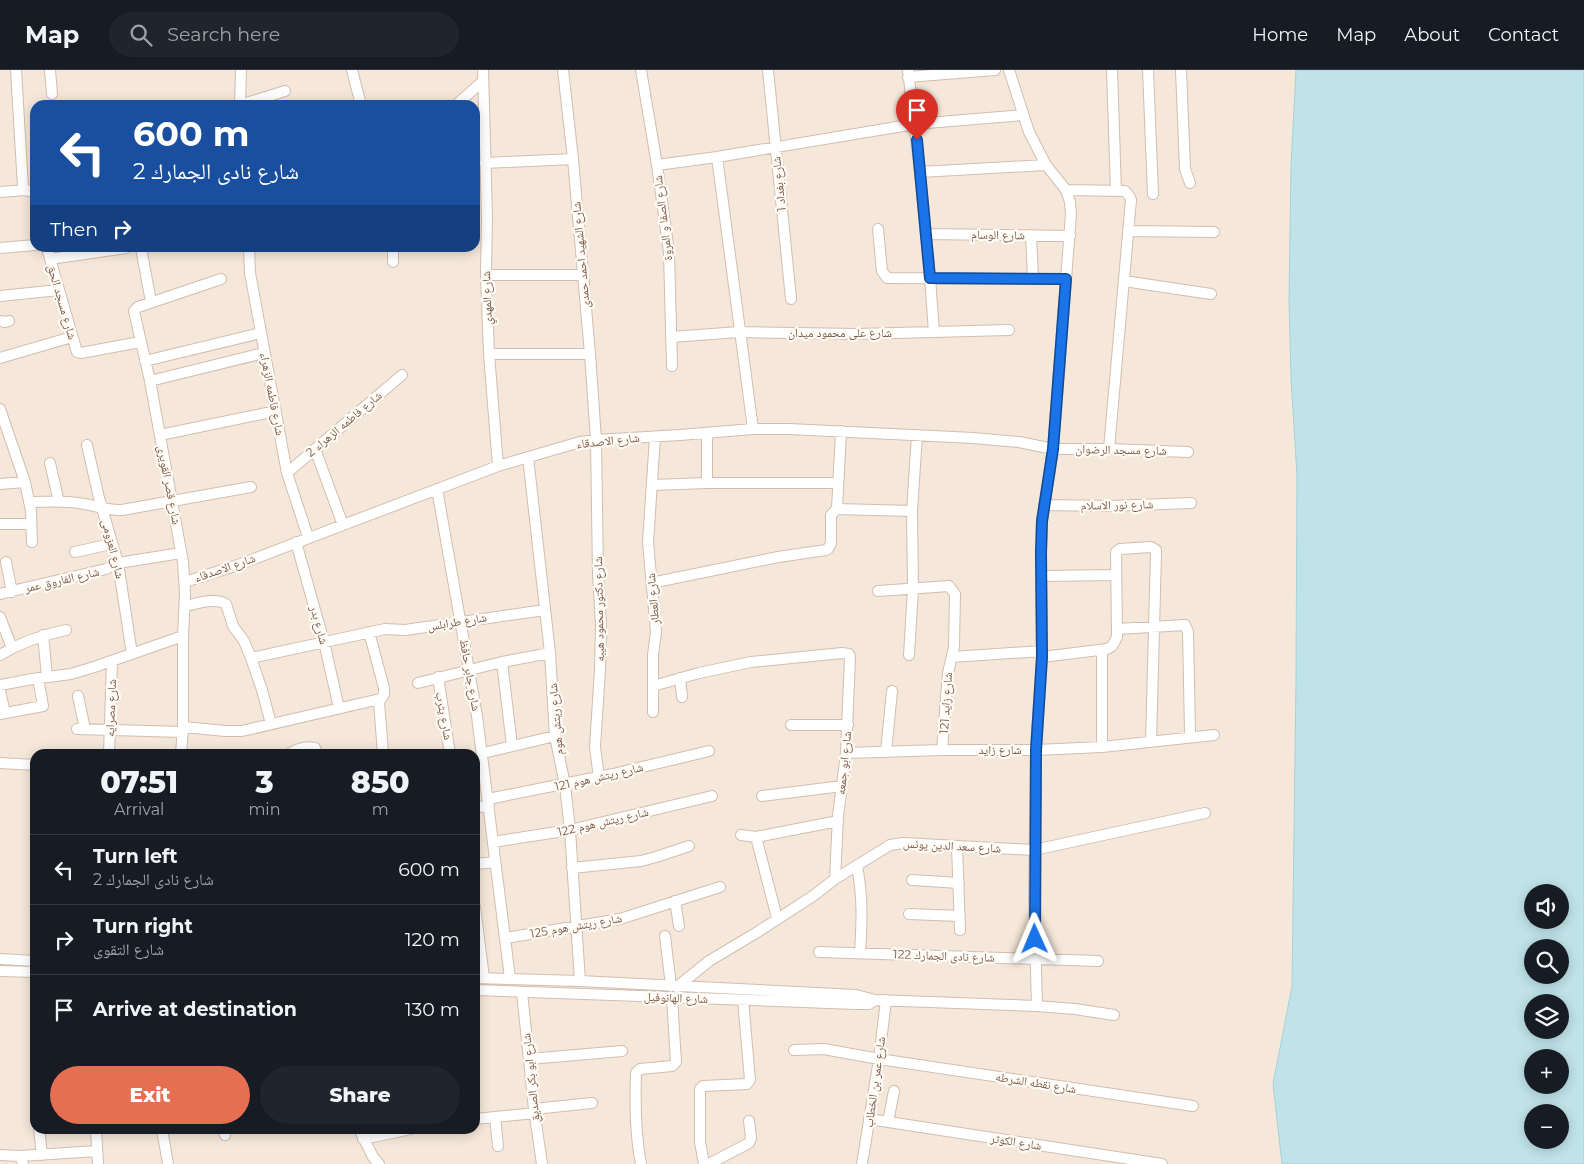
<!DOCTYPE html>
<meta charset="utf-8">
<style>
body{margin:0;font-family:Montserrat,"Noto Naskh Arabic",sans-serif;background:#20242c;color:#f1f3f6;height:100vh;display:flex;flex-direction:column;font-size:19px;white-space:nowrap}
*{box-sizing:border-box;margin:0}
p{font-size:16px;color:#9ea1a6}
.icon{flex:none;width:28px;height:28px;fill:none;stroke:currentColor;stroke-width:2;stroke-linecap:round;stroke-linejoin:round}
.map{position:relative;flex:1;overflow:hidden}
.panel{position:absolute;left:30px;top:679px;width:450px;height:385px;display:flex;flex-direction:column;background:#171b24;border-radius:15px;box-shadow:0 2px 12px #0003}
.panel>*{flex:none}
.banner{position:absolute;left:30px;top:30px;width:450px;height:152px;border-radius:15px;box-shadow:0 2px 12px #0003;background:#1a4fa0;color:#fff;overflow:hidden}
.fabs{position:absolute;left:1524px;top:814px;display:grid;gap:10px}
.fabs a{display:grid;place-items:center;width:45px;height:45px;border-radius:50%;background:#171b24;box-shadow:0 2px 12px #0003;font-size:25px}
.pin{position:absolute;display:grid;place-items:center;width:42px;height:42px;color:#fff;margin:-51px -21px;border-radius:50% 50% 50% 0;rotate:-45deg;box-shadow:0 0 5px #0007}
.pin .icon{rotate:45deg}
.me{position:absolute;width:55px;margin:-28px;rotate:359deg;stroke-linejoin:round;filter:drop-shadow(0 0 4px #0008)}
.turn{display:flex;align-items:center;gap:18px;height:105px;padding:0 20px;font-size:22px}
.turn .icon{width:65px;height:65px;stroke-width:2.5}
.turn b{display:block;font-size:35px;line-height:42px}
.then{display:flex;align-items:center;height:48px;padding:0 20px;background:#0003;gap:10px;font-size:19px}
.eta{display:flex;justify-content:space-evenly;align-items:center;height:85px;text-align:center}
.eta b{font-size:30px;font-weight:800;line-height:35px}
.button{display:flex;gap:10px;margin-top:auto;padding:10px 20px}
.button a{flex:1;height:58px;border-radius:30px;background:#e76f51;color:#fff;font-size:20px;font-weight:800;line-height:58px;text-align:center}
.button a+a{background:#20242c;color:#f1f3f6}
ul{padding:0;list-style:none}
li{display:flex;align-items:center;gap:15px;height:70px;padding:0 20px;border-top:1px solid #363941}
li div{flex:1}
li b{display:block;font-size:19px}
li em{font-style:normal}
header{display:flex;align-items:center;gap:30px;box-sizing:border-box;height:70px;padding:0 25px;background:#171b24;border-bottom:1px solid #363941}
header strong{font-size:24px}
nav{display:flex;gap:28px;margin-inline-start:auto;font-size:18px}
.search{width:350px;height:45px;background:#20242c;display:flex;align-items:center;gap:12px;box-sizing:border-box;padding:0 18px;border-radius:28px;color:#9ea1a6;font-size:19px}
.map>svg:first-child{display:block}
.residential{fill:#f5e8da;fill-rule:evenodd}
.water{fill:#bfe3e8;stroke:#a5d3da;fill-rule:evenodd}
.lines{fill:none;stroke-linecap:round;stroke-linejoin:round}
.minor-casing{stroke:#d1beb0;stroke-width:12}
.minor{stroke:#fff;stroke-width:10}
.route-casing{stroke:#114b97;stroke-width:12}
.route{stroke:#1a73e8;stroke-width:9}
.labels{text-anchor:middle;stroke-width:4.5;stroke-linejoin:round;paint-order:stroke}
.street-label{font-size:12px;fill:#7a5c4d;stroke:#fffaf3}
</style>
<header>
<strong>Map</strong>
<div class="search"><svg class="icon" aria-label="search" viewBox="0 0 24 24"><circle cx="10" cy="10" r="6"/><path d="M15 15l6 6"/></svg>Search here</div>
<nav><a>Home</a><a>Map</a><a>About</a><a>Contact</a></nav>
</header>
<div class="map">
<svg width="1584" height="1094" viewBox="0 0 1584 1094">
<rect width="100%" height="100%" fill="#fdf6ec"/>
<!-- residential -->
<path class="residential" d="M0 0H1299L1307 728 1282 1094H0ZM35 35H475V178H35ZM35 684H475V1059H35Z"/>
<!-- water -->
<path class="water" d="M1296 0H1584V1094H1282L1273 1014 1292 916 1296 608 1297 406 1291 308 1289 231 1291 95ZM1532 822H1560V850H1532ZM1532 878H1560V905H1532ZM1532 932H1560V960H1532ZM1532 988H1560V1015H1532ZM1532 1042H1560V1070H1532Z"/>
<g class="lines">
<!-- minor casing -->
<g class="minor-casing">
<path id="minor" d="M16 0 23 117 25 120 35 122
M50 0 52 24
M241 0 240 35 285 21
M352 0 361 35
M483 0 487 147 486 205 489 284 498 396
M563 0 573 89 590 284 596 370 598 504 601 555 600 600 595 677 599 708
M641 0 657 95 669 182 672 296
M768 0 791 229
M908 0 920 102 930 208 934 262
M1009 0 1029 62 1046 95 1066 120 1070 132 1071 144 1053 379 1042 451 1041 483 1042 587 1036 680 1034 829 1037 936
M1112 0 1116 121
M1148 0 1153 124
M1181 0 1185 99 1190 113
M908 7 995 0
M456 35 483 11
M717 87 753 359
M485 93 573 89
M657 95 717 87 915 54 1023 45
M920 102 1046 95
M1066 120 1125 121 1130 127 1131 130 1109 379
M0 122 25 120
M878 159 882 201 887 208 1066 209
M1128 161 1214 162
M926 164 1070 166
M1031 165 1033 208
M0 178 35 175
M47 178 77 282 81 283 140 272
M141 178 151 232
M249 178 250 203 287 403 308 467
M393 178V192
M50 189 126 178
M486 205H583
M1124 211 1211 224
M0 226 59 220
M0 251 5 252 9 251
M671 267 739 262 856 264 1009 260
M489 284H590
M0 288 72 267
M145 291 261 263
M150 311 264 283
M0 339 25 412 31 441 32 472
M160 365 276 341
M87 375 99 428 118 493 132 584
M315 379 343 455
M528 387 550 583 555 666 565 715 570 760 580 911
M50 393 59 432
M287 403 402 305
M707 413V363
M0 414 25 412
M652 415 707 413H838
M437 419 477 646 510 908
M29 432C47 432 66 430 84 434 98 436 108 441 122 440L251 417
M1044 435 1110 436 1191 433
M837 439 841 361
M0 454H31
M296 472 324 572 339 638
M75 482 111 474
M6 492 12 522
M1042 506 1116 505
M185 512 238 495 498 396 580 372 596 370 680 365 753 359H789L973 368 1019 372 1053 379H1109L1188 382
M651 513 778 487 826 480 828 479 831 473V445L837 439 912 441
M878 521 949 516 955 524 954 577 948 603 942 680
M0 524 106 499 118 493 181 483
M185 536C196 534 215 527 226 534L233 556 244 571 251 588 262 620 271 654
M0 547 12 578
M1118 559 1185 555 1188 562 1190 663
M369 562 384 618V624L379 632 383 684
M43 565 47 607
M0 585C21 572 42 565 66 560
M909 585 913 519 912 441 917 365
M952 587 1042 581
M1042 587 1107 579 1112 576 1117 567 1116 482 1120 479 1151 477 1156 480V483L1151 672
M251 588 385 559 405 560 545 540
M502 592 512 676
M438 607 450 684
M680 608 682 627
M418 613 502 592 550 583
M0 615 32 609 71 604 94 597 183 566
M653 616 699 603 751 592 842 583 849 584 850 587 846 683 838 746 835 809
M0 621 5 643
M78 626 85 659
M653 642V585L656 562 648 472 655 367
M0 644 43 636 38 608
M791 655H848
M183 657 226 661H242L380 629
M77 659 183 662
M1102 677V580
M886 682 892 621
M483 683 555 666
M846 683 942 680H1036L1102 677 1214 665
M109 684 112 591
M181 684 183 657V566L185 523 183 492 150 311 134 241 138 237 221 209
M289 684C297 679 306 676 315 678L317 684
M0 693 35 695
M762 726 842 716
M488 729 613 704 709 681
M475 737 489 736
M741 765 756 767 838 751
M756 767 777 848
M493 772 570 760 712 726
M957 776 960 860
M475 794 495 792
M857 796C863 828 862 850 860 883
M572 798 641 791 656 787 689 776
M912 810 959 813
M675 831 679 856
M475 837 484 908
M909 844 960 846
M665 866 671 916
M506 868 620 849 720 817
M819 882 1098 891
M0 889 35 891
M0 901 35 902
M475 908 580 911 856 925 875 930 1037 936 1075 939 1114 945
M677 917 709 891 756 863 813 826 835 809 890 775 903 773 1034 780 1205 743
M475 920 856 934H869L875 930
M522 922 534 1039 542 1094
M794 980 824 979 879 989 1193 1036
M529 989 622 981
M534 1039 592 1033
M495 1047 498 1076
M475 1049 535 1043
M869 1049 1162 1094
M888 1052 894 1021
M39 1059 42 1085
M96 1059 98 1094
M162 1059 168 1094
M224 1059 225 1065
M359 1059 373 1087 379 1094
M363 1069 411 1059
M0 1085 20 1086 23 1094
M20 1086 97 1081
M641 1094C635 1063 635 1034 636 1003L640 999 672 996 676 992 672 928
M704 1094 700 1072V1019L703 1016 747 1014 750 1010 743 930
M709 1094 749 1073 751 1068 749 1051
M862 1094 879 989 886 930"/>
</g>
<!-- minor -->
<use href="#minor" class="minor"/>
</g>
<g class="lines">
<!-- route casing -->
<g class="route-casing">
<path id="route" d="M917 70 930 208 1066 209 1053 379 1042 451 1041 483 1042 587 1036 680 1035 869"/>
</g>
<!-- route -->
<use href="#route" class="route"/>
</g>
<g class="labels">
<!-- street labels -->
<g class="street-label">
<text transform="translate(779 114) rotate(-96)" y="4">شارع بغداد 1</text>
<text transform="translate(663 148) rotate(-97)" y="4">شارع الصفا و المروة</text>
<text transform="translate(998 165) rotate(1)" y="4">شارع الوسام</text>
<text transform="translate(581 185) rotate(-95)" y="4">شارع الشهيد احمد حمدى</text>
<text transform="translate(487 228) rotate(-92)" y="4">شارع المهدي</text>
<text transform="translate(62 232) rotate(74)" y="4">شارع مسجد الحق</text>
<text x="840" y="267">شارع على محمود ميدان</text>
<text transform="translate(272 324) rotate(79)" y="4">شارع فاطمه الزهراء</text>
<text transform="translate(344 354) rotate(-40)" y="4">شارع فاطمه الزهراء 2</text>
<text transform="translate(608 371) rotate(-6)" y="4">شارع الاصدقاء</text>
<text transform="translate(1121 380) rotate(1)" y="4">شارع مسجد الرضوان</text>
<text transform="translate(169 415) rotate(79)" y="4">شارع قصر القويرى</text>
<text transform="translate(1117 435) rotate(-1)" y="4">شارع نور الاسلام</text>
<text transform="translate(113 479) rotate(76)" y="4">شارع العزومى</text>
<text transform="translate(225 498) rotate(-19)" y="4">شارع الاصدقاء</text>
<text transform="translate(62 510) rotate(-13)" y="4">شارع الفاروق عمر</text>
<text transform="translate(653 529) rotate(-95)" y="4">شارع العطار</text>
<text transform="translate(599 539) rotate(-91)" y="4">شارع دكتور محمود هيبه</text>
<text transform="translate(457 552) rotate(-9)" y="4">شارع طرابلس</text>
<text transform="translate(319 555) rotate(75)" y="4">شارع بدر</text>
<text transform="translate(470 605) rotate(80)" y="4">شارع جابر حافظ</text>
<text transform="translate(946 633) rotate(-86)" y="4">شارع زايد 121</text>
<text transform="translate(111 638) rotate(-88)" y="4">شارع مصرايه</text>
<text transform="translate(444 646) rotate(80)" y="4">شارع يثرب</text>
<text transform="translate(556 649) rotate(-95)" y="4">شارع ريتش هوم</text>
<text x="1000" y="684">شارع زايد</text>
<text transform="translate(844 693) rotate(-84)" y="4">شارع ابو جمعه</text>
<text transform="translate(599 707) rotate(-13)" y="4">شارع ريتش هوم 121</text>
<text transform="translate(603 752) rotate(-13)" y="4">شارع ريتش هوم 122</text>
<text transform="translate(952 776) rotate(3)" y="4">شارع سعد الدين يونس</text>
<text transform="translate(576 856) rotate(-10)" y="4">شارع ريتش هوم 125</text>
<text transform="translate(944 886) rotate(2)" y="4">شارع نادى الجمارك 122</text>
<text transform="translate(676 928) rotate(2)" y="4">شارع الهانوفيل</text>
<text transform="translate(531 1008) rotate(-96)" y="4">شارع ابو بكر الصديق</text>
<text transform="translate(875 1012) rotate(-82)" y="4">شارع عمر بن الخطاب</text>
<text transform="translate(1036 1013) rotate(9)" y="4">شارع نقطه الشرطه</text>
<text transform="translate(1016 1072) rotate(9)" y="4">شارع الكوثر</text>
</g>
</g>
</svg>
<div class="fabs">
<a><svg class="icon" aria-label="sound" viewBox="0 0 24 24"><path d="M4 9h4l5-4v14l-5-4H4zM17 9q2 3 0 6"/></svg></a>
<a><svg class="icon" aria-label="search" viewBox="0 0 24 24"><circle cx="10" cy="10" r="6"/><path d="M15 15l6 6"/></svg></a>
<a><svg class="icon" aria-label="layers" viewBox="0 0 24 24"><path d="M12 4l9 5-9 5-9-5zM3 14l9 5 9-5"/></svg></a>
<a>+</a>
<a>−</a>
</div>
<div class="pin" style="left:917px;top:70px;background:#d93025"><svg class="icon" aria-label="arrive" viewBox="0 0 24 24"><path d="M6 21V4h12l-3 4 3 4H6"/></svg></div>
<svg class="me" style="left:1035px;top:869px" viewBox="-20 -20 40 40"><path d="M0-17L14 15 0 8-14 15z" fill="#1a73e8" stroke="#fff" stroke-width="4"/></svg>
<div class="banner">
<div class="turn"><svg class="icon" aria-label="left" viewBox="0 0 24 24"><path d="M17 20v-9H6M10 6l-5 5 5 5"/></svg><div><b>600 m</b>شارع نادى الجمارك 2</div></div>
<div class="then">Then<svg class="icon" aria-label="right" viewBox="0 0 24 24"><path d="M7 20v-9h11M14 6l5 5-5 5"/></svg></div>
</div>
<section class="panel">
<div class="eta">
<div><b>07:51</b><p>Arrival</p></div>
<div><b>3</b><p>min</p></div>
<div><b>850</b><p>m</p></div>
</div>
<ul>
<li><svg class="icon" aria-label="left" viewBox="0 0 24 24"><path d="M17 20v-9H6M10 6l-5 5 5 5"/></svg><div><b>Turn left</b><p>شارع نادى الجمارك 2</p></div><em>600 m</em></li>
<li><svg class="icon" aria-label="right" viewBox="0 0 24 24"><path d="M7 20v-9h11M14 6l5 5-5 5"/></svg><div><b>Turn right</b><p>شارع التقوى</p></div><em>120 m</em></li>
<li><svg class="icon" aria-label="arrive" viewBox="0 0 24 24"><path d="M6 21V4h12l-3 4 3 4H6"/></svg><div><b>Arrive at destination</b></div><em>130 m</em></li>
</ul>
<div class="button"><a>Exit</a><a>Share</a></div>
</section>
</div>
